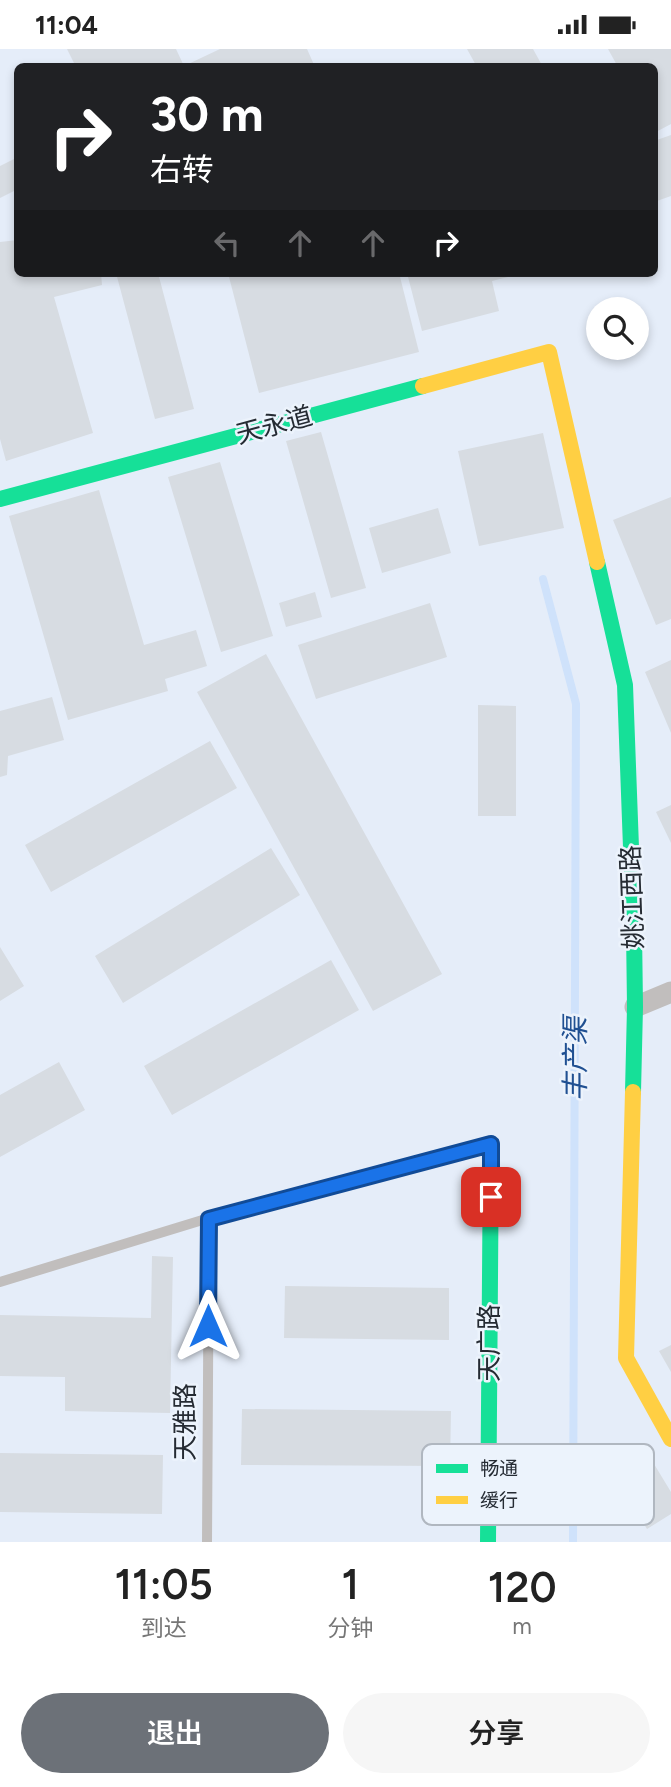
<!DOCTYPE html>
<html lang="zh">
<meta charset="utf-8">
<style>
body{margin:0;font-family:Figtree,"Noto Sans SC",sans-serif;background:#f6f6f6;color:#222;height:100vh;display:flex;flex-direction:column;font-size:26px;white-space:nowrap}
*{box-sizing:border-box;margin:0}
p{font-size:23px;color:#767676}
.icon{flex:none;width:38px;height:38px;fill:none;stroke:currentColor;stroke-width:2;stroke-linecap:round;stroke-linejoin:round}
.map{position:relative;height:1493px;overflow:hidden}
.details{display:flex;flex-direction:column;background:#fff;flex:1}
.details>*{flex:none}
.guide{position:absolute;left:14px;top:14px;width:644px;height:214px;border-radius:10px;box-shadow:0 4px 10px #0003;background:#202124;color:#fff;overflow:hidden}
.buttons{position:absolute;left:586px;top:248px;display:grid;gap:14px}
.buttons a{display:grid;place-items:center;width:63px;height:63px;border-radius:50%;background:#fff;box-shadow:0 4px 10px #0003;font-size:35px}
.pin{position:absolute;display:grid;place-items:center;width:60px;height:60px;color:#fff;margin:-30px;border-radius:14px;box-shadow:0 4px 10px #0006}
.me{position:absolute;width:77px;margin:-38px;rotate:0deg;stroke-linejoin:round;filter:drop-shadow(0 0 5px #0008)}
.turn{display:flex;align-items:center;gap:24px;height:147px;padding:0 21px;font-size:32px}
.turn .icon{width:91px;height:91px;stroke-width:2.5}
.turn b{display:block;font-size:49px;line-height:60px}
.lanes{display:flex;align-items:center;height:66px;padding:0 21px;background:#0003;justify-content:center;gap:35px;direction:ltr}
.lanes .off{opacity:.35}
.eta{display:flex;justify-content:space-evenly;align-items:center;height:119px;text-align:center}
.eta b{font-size:42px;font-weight:600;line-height:49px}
.primary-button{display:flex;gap:14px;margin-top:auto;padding:14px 21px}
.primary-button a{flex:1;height:80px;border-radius:42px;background:#6c7178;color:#fff;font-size:28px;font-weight:600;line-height:80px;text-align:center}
.primary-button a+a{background:#f6f6f6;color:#222}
.status{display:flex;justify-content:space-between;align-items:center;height:49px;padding:0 35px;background:#fff;direction:ltr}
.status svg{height:19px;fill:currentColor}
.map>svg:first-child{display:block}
.built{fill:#e5edf9;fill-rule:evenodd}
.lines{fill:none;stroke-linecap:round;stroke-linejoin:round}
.stream{stroke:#cfe2fb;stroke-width:8}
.building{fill:#d7dce2}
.lane{stroke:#c1bebd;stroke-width:10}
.street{stroke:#c1bebd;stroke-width:21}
.fast{stroke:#16e098;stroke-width:16}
.slow{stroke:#ffcf43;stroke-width:16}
.route-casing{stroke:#114b97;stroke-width:18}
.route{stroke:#1a73e8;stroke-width:12}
.labels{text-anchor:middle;stroke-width:5;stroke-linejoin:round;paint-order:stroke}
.street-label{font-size:26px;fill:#252b33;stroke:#ecf3fc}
.water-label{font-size:28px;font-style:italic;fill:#205092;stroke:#ecf3fc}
.key{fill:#ecf3fc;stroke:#b0b7c0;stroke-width:2}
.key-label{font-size:19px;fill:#252b33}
</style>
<div class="status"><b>11:04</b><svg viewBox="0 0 49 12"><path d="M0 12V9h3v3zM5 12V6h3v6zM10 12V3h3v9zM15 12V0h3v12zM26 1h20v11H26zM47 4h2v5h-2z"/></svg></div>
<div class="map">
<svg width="671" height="1493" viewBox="0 0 671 1493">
<rect width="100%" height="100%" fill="#f0f4f8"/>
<!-- built -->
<path class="built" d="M0 0H671V1493H0ZM18 18H654V224H18ZM598 261H637V299H598Z"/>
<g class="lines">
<!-- stream -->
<path class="stream" d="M543 530 576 655 573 1493"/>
</g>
<!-- building -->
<path class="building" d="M67 0H176L184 17 220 0H307L315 18H76Z
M467 0H533L543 18H477Z
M608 0H671V75L654 84V18H618Z
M671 86V147L654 153V92Z
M18 108V140L0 149V117Z
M18 191V224H101L102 236 54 248 93 384 6 412 0 390V193Z
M116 224H158L194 360 155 370Z
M228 224H399L419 303 259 344Z
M407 224H520V225L492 232 499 262 422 282Z
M321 383 366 539 331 549 286 392Z
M543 384 564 479 479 497 458 402Z
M220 413 273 587 221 603 168 428Z
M99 441 144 596 196 581 207 617 165 630 168 642 68 671 9 467Z
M671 448V570L656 576 613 471Z
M438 459 451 504 382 524 369 479Z
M315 543 322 568 286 578 279 554Z
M430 554 447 608 316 650 298 596Z
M266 605 442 925 373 962 197 643Z
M671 611V684L645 623Z
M52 648 64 691 8 707 7 726 0 728V662Z
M478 656 516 657V767H478Z
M210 692 237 739 51 843 25 796Z
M671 756V794L656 763Z
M271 799 300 846 123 954 95 907Z
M0 898 24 937 0 952Z
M331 911 359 961 172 1066 144 1017Z
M59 1013 85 1061 0 1108V1046Z
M152 1207 173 1208 170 1364 65 1362V1328L0 1327V1266L151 1269Z
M285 1237 449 1239V1291L284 1289Z
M671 1296V1323L659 1302Z
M242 1360 451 1362 450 1417 241 1416Z
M0 1404 163 1406 162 1465 0 1463Z
M651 1410 671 1443V1465L647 1480 617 1431Z"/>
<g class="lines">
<!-- lane -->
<path class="lane" d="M0 1233 209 1169 488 1096
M207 1493 209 1169"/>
<!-- street -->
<path class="street" d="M635 958 671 943"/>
<!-- fast -->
<path class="fast" d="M0 450 423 337
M597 513 625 636 634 880 635 958 633 1043
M488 1493 491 1095"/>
<!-- slow -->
<path class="slow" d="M423 337 549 303 597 513
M633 1043 626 1309 671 1390"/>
</g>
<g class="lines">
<!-- route casing -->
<g class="route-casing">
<path id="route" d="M208 1277 209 1170 491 1095V1148"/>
</g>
<!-- route -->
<use href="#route" class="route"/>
</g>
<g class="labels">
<!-- street labels -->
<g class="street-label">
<text transform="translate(274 376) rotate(-15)" y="9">天永道</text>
<text transform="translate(632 848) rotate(-92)" y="9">姚江西路</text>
<text transform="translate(489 1294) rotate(-90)" y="9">天广路</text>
<text transform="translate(185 1373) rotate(-90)" y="9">天雅路</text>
</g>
<!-- water labels -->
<g class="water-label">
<text transform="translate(575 1010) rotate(-90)" y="10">丰产渠</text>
</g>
</g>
<!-- legend -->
<rect x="422" y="1395" width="232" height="81" rx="10" class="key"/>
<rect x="436" y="1415" width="32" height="9" fill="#16e098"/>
<rect x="436" y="1447" width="32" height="8" fill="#ffcf43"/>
<g class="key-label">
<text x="480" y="1426">畅通</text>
<text x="480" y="1458">缓行</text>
</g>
</svg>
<div class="buttons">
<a><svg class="icon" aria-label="search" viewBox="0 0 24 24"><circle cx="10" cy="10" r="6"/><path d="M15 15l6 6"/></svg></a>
</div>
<div class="pin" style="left:491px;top:1148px;background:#d93025"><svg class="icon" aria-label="arrive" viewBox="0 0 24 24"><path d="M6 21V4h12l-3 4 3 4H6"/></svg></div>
<svg class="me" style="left:208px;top:1277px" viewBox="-20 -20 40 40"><path d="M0-17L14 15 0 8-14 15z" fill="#1a73e8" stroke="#fff" stroke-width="4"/></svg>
<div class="guide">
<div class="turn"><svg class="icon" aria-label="right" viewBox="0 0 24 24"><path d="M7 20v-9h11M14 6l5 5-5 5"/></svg><div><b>30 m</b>右转</div></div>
<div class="lanes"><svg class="icon off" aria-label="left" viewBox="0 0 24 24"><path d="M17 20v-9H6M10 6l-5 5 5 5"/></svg><svg class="icon off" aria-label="ahead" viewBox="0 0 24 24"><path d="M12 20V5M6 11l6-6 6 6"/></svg><svg class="icon off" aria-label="ahead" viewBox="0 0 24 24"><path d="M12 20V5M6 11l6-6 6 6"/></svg><svg class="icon" aria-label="right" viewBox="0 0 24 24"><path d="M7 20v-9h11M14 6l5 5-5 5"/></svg></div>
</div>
</div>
<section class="details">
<div class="eta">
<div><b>11:05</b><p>到达</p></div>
<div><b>1</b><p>分钟</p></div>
<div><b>120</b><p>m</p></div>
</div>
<div class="primary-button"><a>退出</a><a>分享</a></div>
</section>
